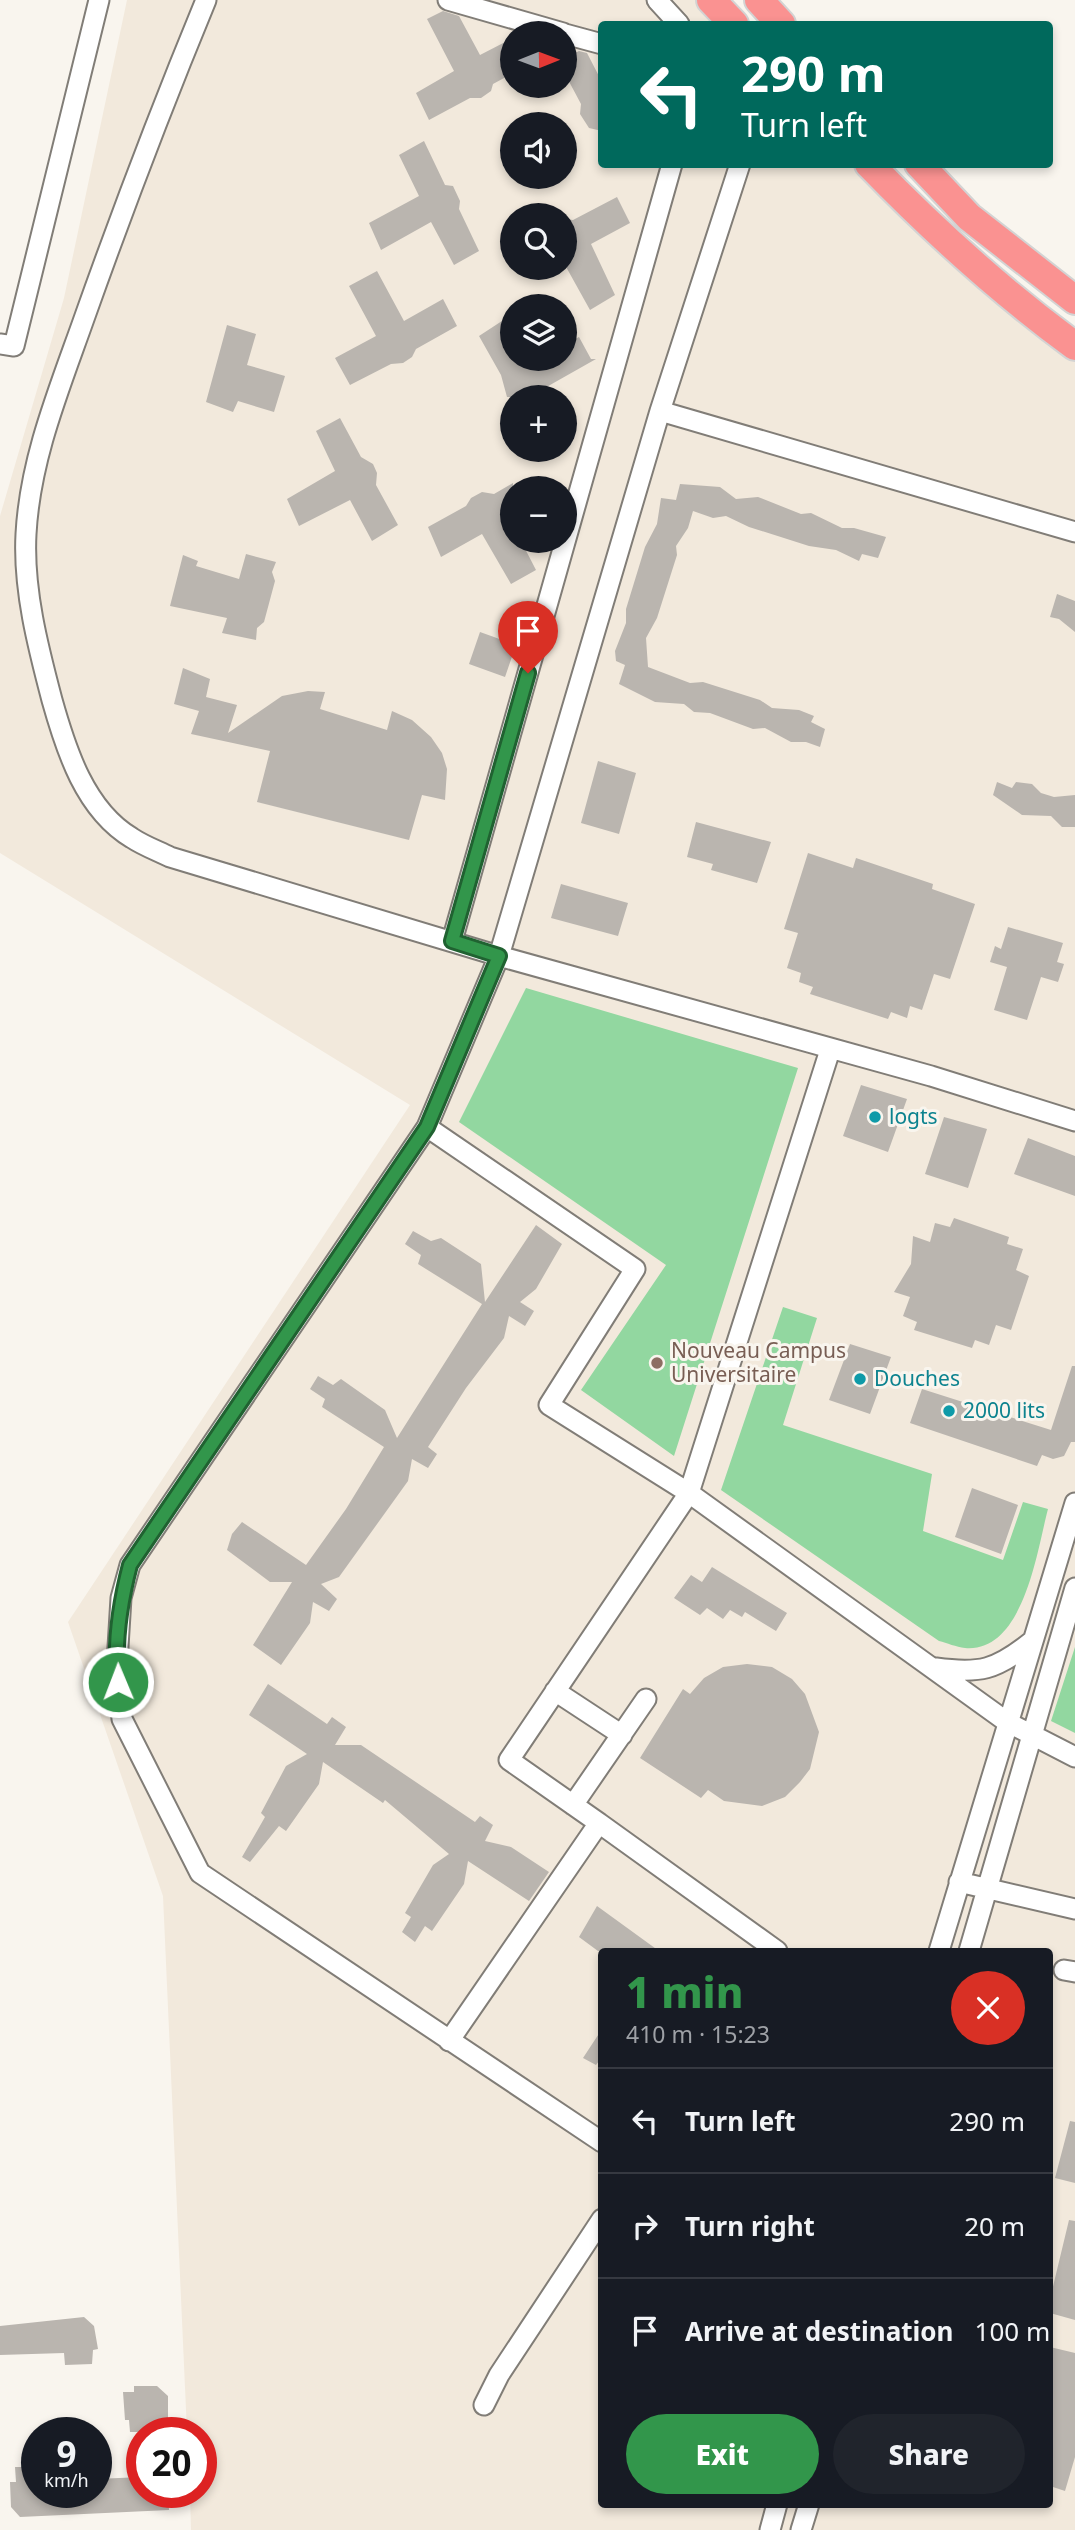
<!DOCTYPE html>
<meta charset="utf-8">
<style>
body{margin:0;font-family:"Noto Sans",sans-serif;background:#20242c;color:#f1f3f6;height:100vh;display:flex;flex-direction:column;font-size:26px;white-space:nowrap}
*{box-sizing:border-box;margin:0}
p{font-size:23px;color:#9ea1a6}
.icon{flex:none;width:38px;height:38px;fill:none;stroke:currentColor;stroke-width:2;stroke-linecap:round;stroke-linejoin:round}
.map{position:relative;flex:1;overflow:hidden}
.sheet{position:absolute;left:598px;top:1948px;width:455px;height:560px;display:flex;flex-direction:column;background:#171b24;border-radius:7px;box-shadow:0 4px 10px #0003}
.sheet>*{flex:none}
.top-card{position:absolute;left:598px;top:21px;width:455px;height:147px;border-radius:7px;box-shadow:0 4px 10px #0003;background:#00695c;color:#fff;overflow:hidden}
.needle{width:46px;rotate:89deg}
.controls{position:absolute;left:500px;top:21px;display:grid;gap:14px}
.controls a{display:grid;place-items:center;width:77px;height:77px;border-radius:50%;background:#171b24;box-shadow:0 4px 10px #0003;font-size:35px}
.speed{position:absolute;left:21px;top:2417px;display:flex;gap:14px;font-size:35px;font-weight:700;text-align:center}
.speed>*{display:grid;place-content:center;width:91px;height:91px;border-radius:50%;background:#171b24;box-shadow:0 4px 10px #0003;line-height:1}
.speed small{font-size:18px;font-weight:400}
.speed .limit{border:10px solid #d22;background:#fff;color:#111}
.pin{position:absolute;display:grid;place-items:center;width:60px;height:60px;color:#fff;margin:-72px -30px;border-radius:50% 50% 50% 0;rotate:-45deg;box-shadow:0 0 7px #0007}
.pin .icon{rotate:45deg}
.me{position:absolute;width:77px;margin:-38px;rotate:359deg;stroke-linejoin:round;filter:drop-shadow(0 0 5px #0008)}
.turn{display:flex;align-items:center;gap:24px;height:147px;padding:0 28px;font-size:32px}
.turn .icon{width:91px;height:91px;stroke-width:2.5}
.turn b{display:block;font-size:49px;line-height:60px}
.round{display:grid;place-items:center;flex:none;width:74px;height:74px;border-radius:37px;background:#20242c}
.headline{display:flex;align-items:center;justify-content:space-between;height:119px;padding:0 28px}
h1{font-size:42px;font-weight:800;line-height:52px;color:#32964b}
.cta{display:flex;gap:14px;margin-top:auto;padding:14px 28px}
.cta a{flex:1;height:80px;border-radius:42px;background:#32964b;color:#fff;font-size:28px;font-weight:800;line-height:80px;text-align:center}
.cta a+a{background:#20242c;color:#f1f3f6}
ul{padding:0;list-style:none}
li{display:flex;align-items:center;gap:21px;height:105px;padding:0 28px;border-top:2px solid #363941}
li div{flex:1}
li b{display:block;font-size:26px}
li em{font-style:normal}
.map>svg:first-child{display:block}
.built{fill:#f2e9dc;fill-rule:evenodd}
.green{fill:#92d7a0}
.building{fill:#bab5af}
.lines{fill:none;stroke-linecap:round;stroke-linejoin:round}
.minor-casing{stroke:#817d77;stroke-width:23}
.highway-casing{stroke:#d3d3d3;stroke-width:32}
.minor{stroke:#fff;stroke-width:19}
.highway{stroke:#fa9291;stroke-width:28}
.route-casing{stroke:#206231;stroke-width:18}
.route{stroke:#32964b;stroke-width:12}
.culture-dot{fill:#0f9aa8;stroke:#f9f5ee;stroke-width:2.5}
.education-dot{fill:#8d6e63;stroke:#f9f5ee;stroke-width:2.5}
.labels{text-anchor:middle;stroke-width:6;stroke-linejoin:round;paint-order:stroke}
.culture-label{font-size:21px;fill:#0d838f;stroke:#f9f5ee;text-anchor:start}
.education-label{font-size:21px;fill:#785e54;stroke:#f9f5ee;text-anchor:start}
</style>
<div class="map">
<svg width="1075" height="2530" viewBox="0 0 1075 2530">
<rect width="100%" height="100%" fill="#f9f5ee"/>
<!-- built -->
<path class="built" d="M127 0H696L719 24H602V164L851 165 951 265 1075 361V2530H191L190 2492H201V2432H187L163 1896 68 1622 410 1105 0 853V516L64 298ZM513 33H565V86H513ZM513 124H565V177H513ZM513 215H565V268H513ZM513 306H565V359H513ZM513 397H565V450H513ZM513 488H565V541H513ZM602 1951H1050V2504H602Z"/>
<!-- green -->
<path class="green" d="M526 988 798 1068 674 1456 581 1390 666 1265 459 1122Z
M783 1307 817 1318 783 1425 932 1474 923 1531 1003 1560 1023 1502 1048 1509C1037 1550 1024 1653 965 1648 956 1647 947 1643 939 1641L721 1490Z
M1075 1647V1733L1051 1721Z"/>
<!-- building -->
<path class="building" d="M443 11 459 16 480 55 513 38V73L493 84 491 91 481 98H470L429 120 416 93 454 71 427 19Z
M579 51 587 53 602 82V131L589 128 580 114 581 104 565 74V58Z
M424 141 445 185 453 186 460 201 459 209 479 251 454 265 431 222 381 250 369 223 419 196 399 155Z
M617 197 630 223 591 244 615 295 590 310 565 265V219L573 220Z
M377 271 404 321 443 299 457 326 416 349 412 357 403 363 391 364 350 385 335 358 376 336 349 286Z
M505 319 513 332V359H565V344L579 337 591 359H596L543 389 547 397H507L501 375 479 336Z
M227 325 256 334 247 365 285 376 274 412 238 401 233 412 206 402Z
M340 418 361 457 373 464 377 473 376 485 398 525 372 541 350 500 299 526 287 499 335 471 316 431Z
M513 483V541H521L536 570 511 584 482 534 441 557 428 527 466 506 471 498 482 492 494 494Z
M680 484 720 487 736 499 758 497 801 514 811 513 842 528H854L886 537 878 558 862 554 859 561 836 550 809 546 749 527 726 516 713 518 693 511 688 528 676 546 677 555 657 618 646 638 648 667 690 683 703 682 760 700 772 708 799 710 814 716 811 722 825 729 820 747 806 742H791L765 728 753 729 710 713 694 712 684 704 655 702 619 684 625 665 616 661 615 651 626 623V609L645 547 657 524 661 498 676 500Z
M246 554 276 562 272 572 275 581 264 622 257 628 256 640 222 633 227 618 170 606 183 555 198 561 196 566 239 579Z
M1057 594 1075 601V632L1059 619 1050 617Z
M480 632 516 645 505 677 469 664Z
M183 668 210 679 206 697 237 705 228 733 282 696 308 691 325 692 320 709 387 730 392 711 412 720 431 737 442 753 447 769 445 800 422 795 409 840 257 802 270 751 191 734 199 711 174 704Z
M598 761 636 773 619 834 581 823Z
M997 782 1012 788 1016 782 1032 784 1041 793 1054 797 1075 795V827H1062L1051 816 1022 815 993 795Z
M696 822 771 842 757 883 711 870 713 864 687 857Z
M808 853 853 868 856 858 933 884 932 889 975 904 950 979 934 974 922 1010 910 1006 907 1018 891 1012 888 1019 810 994 813 987 799 982 801 973 787 968 798 933 784 929Z
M561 884 628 903 618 936 551 918Z
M1008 927 1063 943 1057 962 1064 964 1058 982 1041 977 1027 1020 994 1010 1007 967 990 962 995 946 1001 949Z
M861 1085 907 1099 888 1152 843 1136Z
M944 1117 987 1129 968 1188 925 1174Z
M1028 1138 1075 1156V1196L1014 1174Z
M954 1218 1009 1237 1007 1244 1023 1249 1016 1270 1029 1276 1011 1330 996 1325 989 1345 975 1340 972 1348 914 1330 917 1322 903 1316 910 1297 894 1292 911 1264 913 1236 930 1242 935 1223 950 1227Z
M536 1225 562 1244 536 1289 520 1302 534 1311 525 1326 509 1316 504 1338 466 1388 428 1447 437 1454 428 1468 412 1459 408 1481 339 1577 321 1584 337 1599 329 1611 313 1602 310 1623 281 1665 253 1645 292 1582H270L227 1550 232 1534 242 1522 306 1565 346 1509 384 1447 322 1407 325 1399 310 1389 318 1376 333 1385 341 1379 385 1410 397 1438 482 1304 418 1264 421 1255 405 1244 413 1231 431 1241 441 1238 481 1264 485 1302Z
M850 1344 891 1357 870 1414 829 1400Z
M1072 1366H1075V1442H1071L1064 1456 1053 1459 1042 1455 1037 1466 910 1423 922 1389 1051 1430Z
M972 1488 1018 1505 1001 1554 955 1537Z
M712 1567 787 1613 776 1631 745 1612 742 1617 730 1610 723 1619 707 1608 700 1615 674 1598 691 1575 702 1582Z
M747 1664 772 1667 792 1679 805 1694 819 1732 810 1769 800 1782 785 1797 762 1806 724 1801 708 1790 701 1798 640 1758 683 1689 690 1694 704 1678 723 1667Z
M268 1684 327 1724 332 1717 346 1727 335 1745H361L475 1822 480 1816 493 1825 485 1841 511 1847 549 1872 529 1901 468 1861 464 1884 432 1931 425 1926 415 1942 402 1932 411 1917 405 1913 433 1865 449 1854 385 1800 383 1803 323 1762 319 1784 286 1831 279 1826 250 1862 242 1857 265 1817 261 1813 286 1766 307 1754 249 1715Z
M597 1906 659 1951H598L579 1937Z
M602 2029V2057L596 2065 583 2058Z
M1070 2121 1075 2122V2183L1055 2178Z
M1069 2220 1075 2221V2320L1050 2313V2299Z
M84 2317 94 2326 98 2349 93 2350 92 2364 65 2365 64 2353 0 2355V2326Z
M1050 2347 1075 2353V2457L1065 2491 1050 2486Z
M134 2386H157L168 2396V2432H130L129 2420H125L123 2392H134Z
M15 2467H37V2492H96V2479L142 2477V2492H168L169 2510 20 2517 11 2507 10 2482H16Z"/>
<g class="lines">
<!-- minor casing -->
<g class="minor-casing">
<path id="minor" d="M206 0C163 104 123 209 85 316 60 387 30 458 26 534 23 589 38 647 52 700 66 750 85 810 132 838 144 846 158 851 170 857L499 956 931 1076 1075 1121
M448 0 563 33
M657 0 679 24
M565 34 602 44
M0 344 14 346 99 0
M660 411 1075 532
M452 941 672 164
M427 1127 635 1269 549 1405 689 1493 1007 1722 1075 1757
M936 1668C980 1674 996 1670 1031 1642
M555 1691 622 1735
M573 1805 646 1699
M599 1823 509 1760 689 1493 830 1050
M959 1882 1075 1909
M939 1951 1075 1503
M969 1951 1075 1588
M1064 1970 1075 1972
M449 2041 599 1823 777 1951
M602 2142 200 1873 122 1719 117 1663 121 1598 130 1565 427 1127 499 956 660 411 740 164
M484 2405 499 2375 602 2219
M770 2530 777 2504
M801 2530 809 2504"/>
</g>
<!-- highway casing -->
<g class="highway-casing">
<path id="highway" d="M711 0 734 24
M759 0 781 24
M869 164C934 231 1000 291 1075 346
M919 164 969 217 1075 300"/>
</g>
<!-- minor -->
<use href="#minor" class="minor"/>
<!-- highway -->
<use href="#highway" class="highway"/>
</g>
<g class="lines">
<!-- route casing -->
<g class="route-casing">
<path id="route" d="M118 1682C114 1643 120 1603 130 1565L427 1127 499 956 452 941 528 673"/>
</g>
<!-- route -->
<use href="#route" class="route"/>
</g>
<!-- markers -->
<g class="culture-dot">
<circle cx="875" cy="1117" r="7"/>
<circle cx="860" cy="1379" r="7"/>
<circle cx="949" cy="1411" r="7"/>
</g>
<circle class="education-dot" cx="657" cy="1363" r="7"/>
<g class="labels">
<!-- culture labels -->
<g class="culture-label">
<text x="889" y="1124">logts</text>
<text x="874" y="1386">Douches</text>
<text x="963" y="1418">2000 lits</text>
</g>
<!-- education labels -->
<g class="education-label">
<text x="671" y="1358">Nouveau Campus<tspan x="671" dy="24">Universitaire</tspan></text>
</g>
</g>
</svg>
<div class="controls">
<a><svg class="needle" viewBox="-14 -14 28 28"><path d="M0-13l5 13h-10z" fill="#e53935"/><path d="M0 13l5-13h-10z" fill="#9ea1a6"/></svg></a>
<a><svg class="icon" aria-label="sound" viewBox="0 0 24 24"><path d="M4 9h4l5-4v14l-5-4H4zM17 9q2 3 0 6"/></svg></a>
<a><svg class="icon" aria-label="search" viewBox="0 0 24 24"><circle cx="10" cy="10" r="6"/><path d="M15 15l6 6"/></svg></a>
<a><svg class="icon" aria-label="layers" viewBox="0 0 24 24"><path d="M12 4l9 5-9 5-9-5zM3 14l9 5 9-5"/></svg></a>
<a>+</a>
<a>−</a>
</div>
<div class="speed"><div>9<small>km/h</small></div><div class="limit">20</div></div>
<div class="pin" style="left:528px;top:673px;background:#d93025"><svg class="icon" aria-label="arrive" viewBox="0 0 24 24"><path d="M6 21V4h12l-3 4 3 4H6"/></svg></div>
<svg class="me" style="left:118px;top:1682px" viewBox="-20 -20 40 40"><circle r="17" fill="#32964b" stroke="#fff" stroke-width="3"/><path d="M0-11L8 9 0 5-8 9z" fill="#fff"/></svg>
<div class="top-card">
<div class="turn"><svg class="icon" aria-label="left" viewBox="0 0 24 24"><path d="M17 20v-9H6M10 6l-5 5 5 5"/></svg><div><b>290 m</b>Turn left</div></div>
</div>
<section class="sheet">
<div class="headline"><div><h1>1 min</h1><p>410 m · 15:23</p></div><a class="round" style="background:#d93025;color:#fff"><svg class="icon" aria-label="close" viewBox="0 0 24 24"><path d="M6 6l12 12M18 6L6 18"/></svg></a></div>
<ul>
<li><svg class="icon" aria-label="left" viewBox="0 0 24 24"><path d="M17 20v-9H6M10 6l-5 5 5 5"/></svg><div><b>Turn left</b></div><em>290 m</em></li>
<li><svg class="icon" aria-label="right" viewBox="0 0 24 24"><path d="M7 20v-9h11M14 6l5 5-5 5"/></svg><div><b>Turn right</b></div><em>20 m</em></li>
<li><svg class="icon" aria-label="arrive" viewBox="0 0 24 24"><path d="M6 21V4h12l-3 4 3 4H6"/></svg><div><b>Arrive at destination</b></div><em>100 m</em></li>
</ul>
<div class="cta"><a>Exit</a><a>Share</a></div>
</section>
</div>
